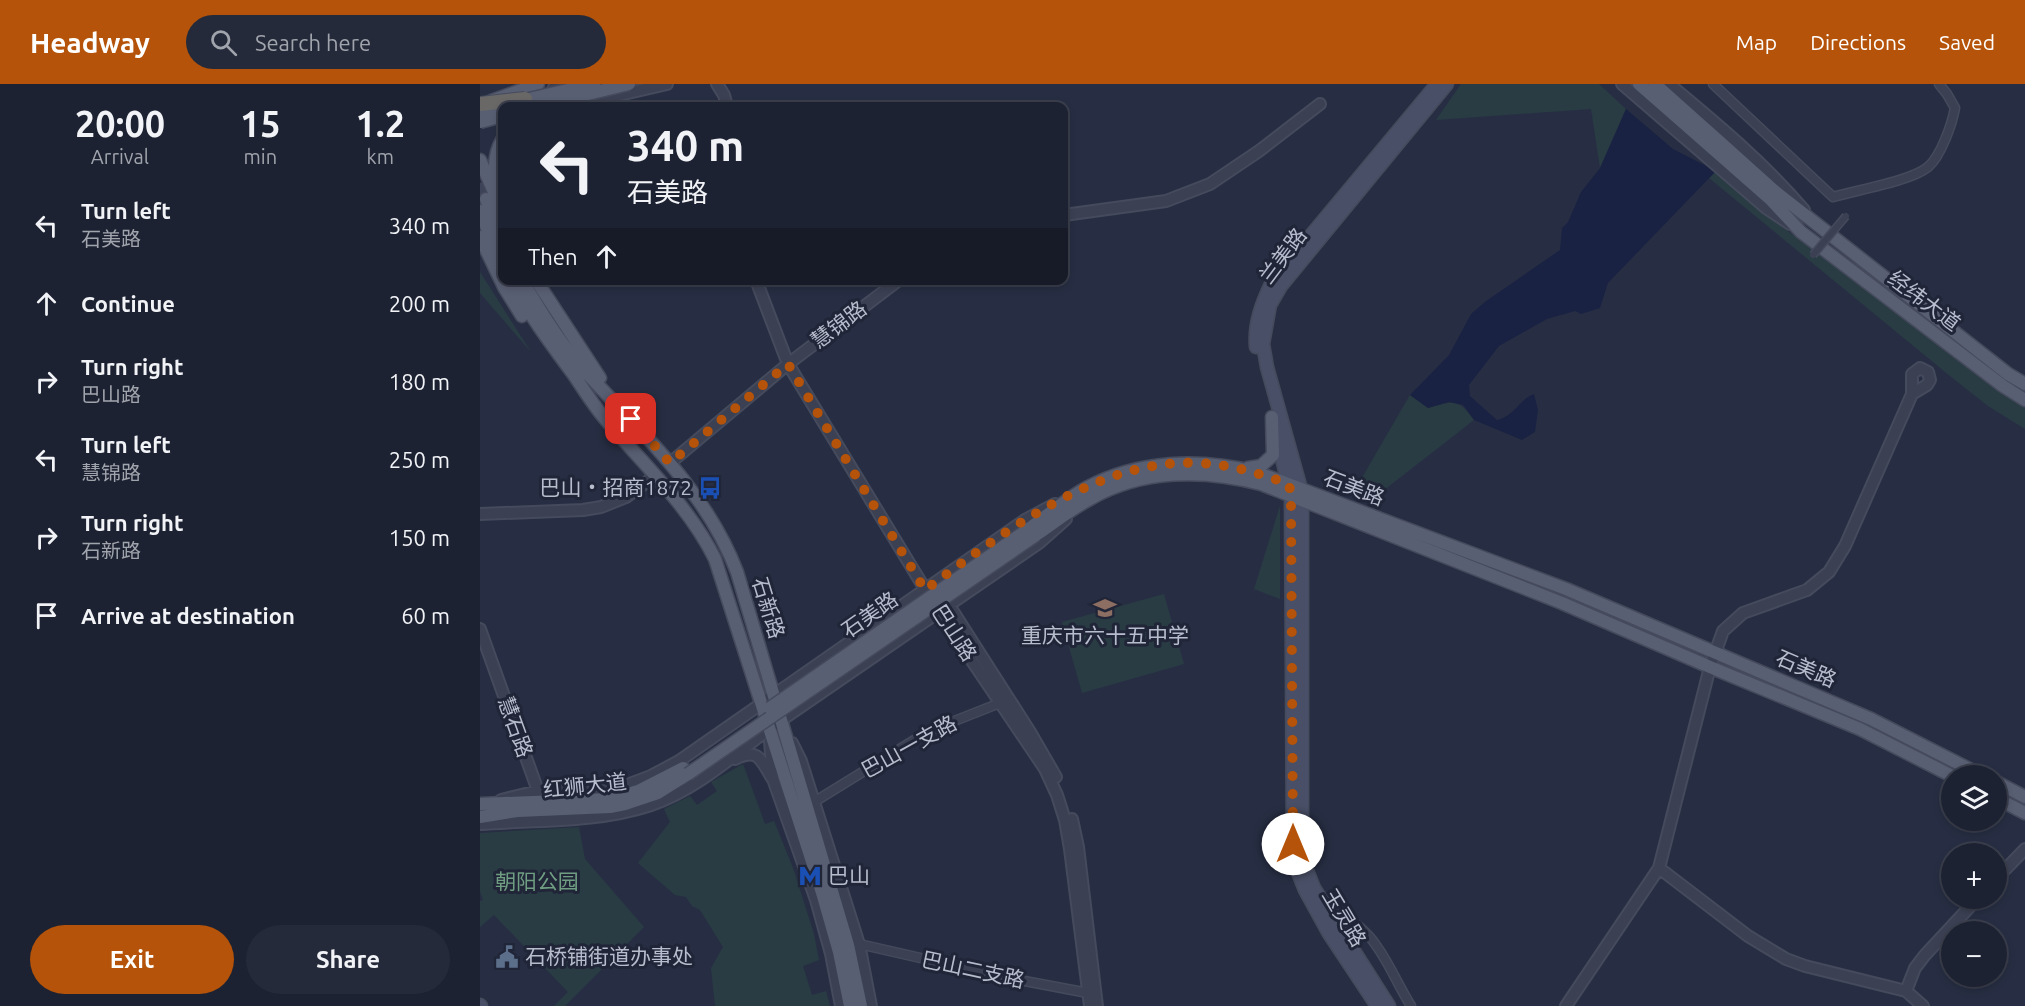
<!DOCTYPE html>
<meta charset="utf-8">
<style>
body{margin:0;font-family:Ubuntu,"Noto Sans SC",sans-serif;background:#252a3a;color:#f1f3f6;height:100vh;display:flex;flex-direction:column;font-size:22px;white-space:nowrap}
*{box-sizing:border-box;margin:0}
p{font-size:20px;color:#a0a4ac}
.icon{flex:none;width:33px;height:33px;fill:none;stroke:currentColor;stroke-width:2;stroke-linecap:round;stroke-linejoin:round}
.map{position:relative;flex:1;overflow:hidden}
.drawer{display:flex;flex-direction:column;background:#1d2232;width:480px}
.drawer>*{flex:none}
.hud{position:absolute;left:18px;top:18px;width:570px;height:183px;border-radius:12px;box-shadow:0 3px 9px #0003,0 0 0 2px #3b3f4d;background:#1d2232;color:#f1f3f6;overflow:hidden}
.buttons{position:absolute;left:1461px;top:681px;display:grid;gap:12px}
.buttons a{display:grid;place-items:center;width:66px;height:66px;border-radius:50%;background:#1d2232;box-shadow:0 3px 9px #0003,0 0 0 2px #3b3f4d;font-size:30px}
.pin{position:absolute;display:grid;place-items:center;width:51px;height:51px;color:#fff;margin:-26px;border-radius:12px;box-shadow:0 3px 9px #0006}
.me{position:absolute;width:66px;margin:-33px;rotate:0deg;stroke-linejoin:round;filter:drop-shadow(0 0 4px #0008)}
.turn{display:flex;align-items:center;gap:21px;height:126px;padding:0 30px;font-size:27px}
.turn .icon{width:78px;height:78px;stroke-width:2.5}
.turn b{display:block;font-size:42px;line-height:51px}
.then{display:flex;align-items:center;height:57px;padding:0 30px;background:#0003;gap:12px;font-size:22px}
.eta{display:flex;justify-content:space-evenly;align-items:center;height:102px;text-align:center}
.eta b{font-size:36px;font-weight:700;line-height:42px}
.button{display:flex;gap:12px;margin-top:auto;padding:12px 30px}
.button a{flex:1;height:69px;border-radius:36px;background:#b45309;color:#fff;font-size:24px;font-weight:700;line-height:69px;text-align:center}
.button a+a{background:#252a3a;color:#f1f3f6}
ul{padding:0;list-style:none}
li{display:flex;align-items:center;gap:18px;height:78px;padding:0 30px}
li div{flex:1}
li b{display:block;font-size:22px}
li em{font-style:normal}
header{display:flex;align-items:center;gap:36px;box-sizing:border-box;height:84px;padding:0 30px;background:#b45309;color:#fff}
header strong{font-size:28px}
nav{display:flex;gap:33px;margin-inline-start:auto;font-size:21px}
.search{width:420px;height:54px;background:#252a3a;display:flex;align-items:center;gap:15px;box-sizing:border-box;padding:0 21px;border-radius:33px;color:#a0a4ac;font-size:22px}
main{display:flex;flex:1;min-height:0}
.map>svg:first-child{display:block}
.green{fill:#293c44}
.water{fill:#192242}
.lines{fill:none;stroke-linecap:round;stroke-linejoin:round}
.primary-tunnel{stroke:#3d4358;stroke-width:12;stroke-dasharray:12 6;stroke-linecap:butt}
.minor-casing{stroke:#454a5c;stroke-width:11}
.tertiary-casing{stroke:#454a5c;stroke-width:14}
.secondary-casing{stroke:#454a5c;stroke-width:15}
.primary-casing{stroke:#454a5c;stroke-width:15}
.minor{stroke:#3b4153;stroke-width:8}
.tertiary{stroke:#3b4153;stroke-width:10}
.secondary{stroke:#494f66;stroke-width:12}
.primary{stroke:#595f73;stroke-width:12}
.pedestrian-bridge-casing{stroke:#454a5c;stroke-width:9;stroke-linecap:butt}
.primary-bridge-casing{stroke:#454a5c;stroke-width:15;stroke-linecap:butt}
.trunk-bridge-casing{stroke:#464b5d;stroke-width:16;stroke-linecap:butt}
.pedestrian-bridge{stroke:#3b4153;stroke-width:6}
.primary-bridge{stroke:#595f73;stroke-width:12}
.trunk-bridge{stroke:#696866;stroke-width:14}
.route{stroke:#b45309;stroke-width:10;stroke-dasharray:0 18}
.labels{text-anchor:middle;stroke-width:6;stroke-linejoin:round;paint-order:stroke}
.street-label{font-size:21px;fill:#b8bdcd;stroke:#202538}
.poi-label{font-size:21px;fill:#b8bdcd;stroke:#202538;text-anchor:start}
.park-label{font-size:21px;fill:#6f9e82;stroke:#202538}
</style>
<header>
<strong>Headway</strong>
<div class="search"><svg class="icon" aria-label="search" viewBox="0 0 24 24"><circle cx="10" cy="10" r="6"/><path d="M15 15l6 6"/></svg>Search here</div>
<nav><a>Map</a><a>Directions</a><a>Saved</a></nav>
</header>
<main>
<section class="drawer">
<div class="eta">
<div><b>20:00</b><p>Arrival</p></div>
<div><b>15</b><p>min</p></div>
<div><b>1.2</b><p>km</p></div>
</div>
<ul>
<li><svg class="icon" aria-label="left" viewBox="0 0 24 24"><path d="M17 20v-9H6M10 6l-5 5 5 5"/></svg><div><b>Turn left</b><p>石美路</p></div><em>340 m</em></li>
<li><svg class="icon" aria-label="ahead" viewBox="0 0 24 24"><path d="M12 20V5M6 11l6-6 6 6"/></svg><div><b>Continue</b></div><em>200 m</em></li>
<li><svg class="icon" aria-label="right" viewBox="0 0 24 24"><path d="M7 20v-9h11M14 6l5 5-5 5"/></svg><div><b>Turn right</b><p>巴山路</p></div><em>180 m</em></li>
<li><svg class="icon" aria-label="left" viewBox="0 0 24 24"><path d="M17 20v-9H6M10 6l-5 5 5 5"/></svg><div><b>Turn left</b><p>慧锦路</p></div><em>250 m</em></li>
<li><svg class="icon" aria-label="right" viewBox="0 0 24 24"><path d="M7 20v-9h11M14 6l5 5-5 5"/></svg><div><b>Turn right</b><p>石新路</p></div><em>150 m</em></li>
<li><svg class="icon" aria-label="arrive" viewBox="0 0 24 24"><path d="M6 21V4h12l-3 4 3 4H6"/></svg><div><b>Arrive at destination</b></div><em>60 m</em></li>
</ul>
<div class="button"><a>Exit</a><a>Share</a></div>
</section>
<div class="map">
<svg width="1545" height="922" viewBox="0 0 1545 922">
<rect width="100%" height="100%" fill="#272e43"/>
<!-- green -->
<path class="green" d="M981 0H1119L1146 25 1120 84 1111 25 956 36Z
M1236 87 1284 129 1518 305 1545 322V345L1508 322 1470 292 1229 94Z
M0 188 51 268 0 209Z
M930 311 948 324C973 317 978 314 994 336L890 417 876 404Z
M800 422V515L774 505Z
M684 510 704 580 602 609 582 538Z
M263 680 285 740 294 737 313 784 334 850 339 876 323 882 332 911 346 907 350 922H235L231 884 243 863 220 826 212 822 206 813 195 811 158 779 190 738 184 725 210 712 217 721 237 707 231 698Z
M99 743 105 775 164 843 85 922H74L88 908 14 831 0 843V817L3 816 0 807V749Z"/>
<!-- water -->
<path class="water" d="M1146 25 1193 65 1236 87 1128 199 1120 224 1101 230 1095 227 1067 235 1019 262 989 301 990 312 1017 336C1036 331 1038 316 1054 310L1058 326 1055 348 1042 356 994 336 983 321 969 318 948 324 930 311 969 271 991 230 1006 217 1080 166 1082 144 1088 138 1101 108 1120 84Z"/>
<g class="lines">
<!-- primary-tunnel -->
<path class="primary-tunnel" d="M0 99 6 115"/>
<!-- minor casing -->
<g class="minor-casing">
<path id="minor" d="M1233 0 1353 113C1377 106 1431 97 1448 83 1461 72 1472 40 1475 24L1467 10 1459 0
M334 718 449 647 525 617
M846 825C898 842 905 880 931 922
M379 860 524 893 608 909"/>
</g>
<!-- tertiary casing -->
<g class="tertiary-casing">
<path id="tertiary" d="M76 0C69 10 73 19 84 22
M237 0 244 11 247 22
M1142 0 1286 124 1310 140
M1189 0C1236 39 1284 79 1324 126
M92 22 187 0
M584 131 686 117 730 100 779 67 840 20
M276 196 308 280 459 528 565 685 577 711 585 736 590 765 610 922
M1440 284 1448 288 1450 296 1447 301 1432 310V290Z
M190 379 308 280 419 196
M0 430 103 426 121 423 146 413 175 392
M465 515 550 648 576 693
M0 545 58 707
M290 657 293 695 336 816 351 870 361 922
M312 659 321 677 379 860 391 922
M255 675C278 663 281 676 292 694
M21 716 58 707 124 705 147 701 171 692 199 677 545 436 575 420
M592 735 598 763 617 922
M0 740C56 736 117 739 171 721 219 705 259 666 300 637 386 577 473 519 559 459L586 435
M1179 784 1268 852 1306 875 1325 882 1426 907 1443 922
M1516 795 1545 765
M1426 907 1435 884 1445 871 1498 814
M1086 922 1179 784 1230 583 1243 547 1263 529 1327 506 1349 488 1365 462 1432 310"/>
</g>
<!-- secondary casing -->
<g class="secondary-casing">
<path id="secondary" d="M776 263C774 239 782 219 792 198L957 0
M795 345 811 412 813 760 817 786 825 806 848 848 897 922
M0 921 1 922
M909 922 834 804 826 784 822 760V417L821 405 787 283 783 260 790 221 801 202 967 0"/>
</g>
<!-- primary casing -->
<g class="primary-casing">
<path id="primary" d="M1159 0 1290 115 1321 148 1523 302 1545 316
M1175 0 1297 109 1528 290 1545 300
M11 17 58 0
M0 76 22 126
M17 112C15 93 12 73 22 56
M6 115 22 155
M0 127 22 181
M0 153 24 203 42 232
M30 196C49 230 71 260 94 291 104 306 114 322 126 336 164 381 209 422 235 475L343 812 359 868 370 922
M42 196C60 227 79 258 102 284 160 347 226 406 257 488L368 861 381 922
M56 196 120 294
M768 384 781 382 793 371 792 333
M550 444C568 431 586 415 606 404 659 376 719 374 776 388L1086 505 1391 635 1503 692
M556 451C574 439 591 425 610 415 662 385 724 385 781 400L1082 519 1230 583 1380 645 1472 692
M1516 698 1545 713
M1516 714 1545 729
M0 720 129 715 158 707 203 684
M0 733 37 727 130 723 145 720 178 709 208 690"/>
</g>
<!-- minor -->
<use href="#minor" class="minor"/>
<!-- tertiary -->
<use href="#tertiary" class="tertiary"/>
<!-- secondary -->
<use href="#secondary" class="secondary"/>
<!-- primary -->
<use href="#primary" class="primary"/>
<!-- pedestrian-bridge casing -->
<g class="pedestrian-bridge-casing">
<path id="pedestrian-bridge" d="M1333 171 1366 132"/>
</g>
<!-- primary-bridge casing -->
<g class="primary-bridge-casing">
<path id="primary-bridge" d="M36 18 114 0
M59 22 149 0
M0 28 20 22
M0 38 22 32
M290 624 550 444
M208 690 556 451"/>
</g>
<!-- trunk-bridge casing -->
<g class="trunk-bridge-casing">
<path id="trunk-bridge" d="M0 20 45 15"/>
</g>
<!-- pedestrian-bridge -->
<use href="#pedestrian-bridge" class="pedestrian-bridge"/>
<!-- primary-bridge -->
<use href="#primary-bridge" class="primary-bridge"/>
<!-- trunk-bridge -->
<use href="#trunk-bridge" class="trunk-bridge"/>
</g>
<g class="lines">
<!-- route -->
<path class="route" d="M151 335 190 379 308 280 445 506C520 451 618 375 715 379 749 380 778 389 809 400L811 412 813 760"/>
</g>
<!-- icons -->
<defs>
<g id="bus-bare" transform="scale(1.8)"><path d="M-5-6H5V4H4V6H2V4H-2V6H-4V4H-5ZM-3.5-4V0h7V-4ZM-3.5 1.2v1.5H-2V1.2ZM2 1.2v1.5H3.5V1.2Z" fill="#1a4fb4" stroke="#202538" stroke-width="2.5" paint-order="stroke"/></g>
<g id="school-bare" transform="scale(1.8)"><path d="M0-5L7-2L0 1L-7-2ZM-4 1L0 2.5L4 1V4Q0 6-4 4Z" fill="#8d6e63" stroke="#202538" stroke-width="2.5" paint-order="stroke"/></g>
<g id="metro-bare" transform="scale(1.8)"><path d="M-5.5 5V-5H-3L0 0L3-5H5.5V5H3V-.5L0 4L-3-.5V5Z" fill="#1a4fb4" stroke="#202538" stroke-width="2.5" paint-order="stroke"/></g>
<g id="civic-bare" transform="scale(1.8)"><path d="M-.6-6.5H3V-4.5H.6V-3L4-1V1h2V6H-6V1h2V-1L-.6-3ZM-1.2 2.5V6h2.4V2.5Z" fill="#5c6f8a" stroke="#202538" stroke-width="2.5" paint-order="stroke"/></g>
</defs>
<g fill-rule="evenodd">
<use href="#bus-bare" x="230" y="404"/>
<use href="#school-bare" x="625" y="524"/>
<use href="#metro-bare" x="330" y="792"/>
<use href="#civic-bare" x="27" y="873"/>
</g>
<g class="labels">
<!-- street labels -->
<g class="street-label">
<text transform="translate(803 172) rotate(-53)" y="7">兰美路</text>
<text transform="translate(1444 217) rotate(37)" y="7">经纬大道</text>
<text transform="translate(359 241) rotate(-37)" y="7">慧锦路</text>
<text transform="translate(874 404) rotate(21)" y="7">石美路</text>
<text transform="translate(288 524) rotate(73)" y="7">石新路</text>
<text transform="translate(390 531) rotate(-35)" y="7">石美路</text>
<text transform="translate(474 549) rotate(57)" y="7">巴山路</text>
<text transform="translate(1326 585) rotate(23)" y="7">石美路</text>
<text transform="translate(35 643) rotate(70)" y="7">慧石路</text>
<text transform="translate(429 663) rotate(-29)" y="7">巴山一支路</text>
<text transform="translate(105 702) rotate(-6)" y="7">红狮大道</text>
<text transform="translate(864 834) rotate(59)" y="7">玉灵路</text>
<text transform="translate(493 886) rotate(12)" y="7">巴山二支路</text>
</g>
<!-- poi labels -->
<g class="poi-label">
<text x="212" y="411" text-anchor="end">巴山‧招商1872</text>
<text x="625" y="559" text-anchor="middle">重庆市六十五中学</text>
<text x="348" y="799">巴山</text>
<text x="45" y="880">石桥铺街道办事处</text>
</g>
<!-- park labels -->
<g class="park-label">
<text x="57" y="805">朝阳公园</text>
</g>
</g>
</svg>
<div class="buttons">
<a><svg class="icon" aria-label="layers" viewBox="0 0 24 24"><path d="M12 4l9 5-9 5-9-5zM3 14l9 5 9-5"/></svg></a>
<a>+</a>
<a>−</a>
</div>
<div class="pin" style="left:151px;top:335px;background:#d93025"><svg class="icon" aria-label="arrive" viewBox="0 0 24 24"><path d="M6 21V4h12l-3 4 3 4H6"/></svg></div>
<svg class="me" style="left:813px;top:760px" viewBox="-20 -20 40 40"><circle r="19" fill="#fff"/><path d="M0-13L10 11 0 6-10 11z" fill="#b45309"/></svg>
<div class="hud">
<div class="turn"><svg class="icon" aria-label="left" viewBox="0 0 24 24"><path d="M17 20v-9H6M10 6l-5 5 5 5"/></svg><div><b>340 m</b>石美路</div></div>
<div class="then">Then<svg class="icon" aria-label="ahead" viewBox="0 0 24 24"><path d="M12 20V5M6 11l6-6 6 6"/></svg></div>
</div>
</div>
</main>
